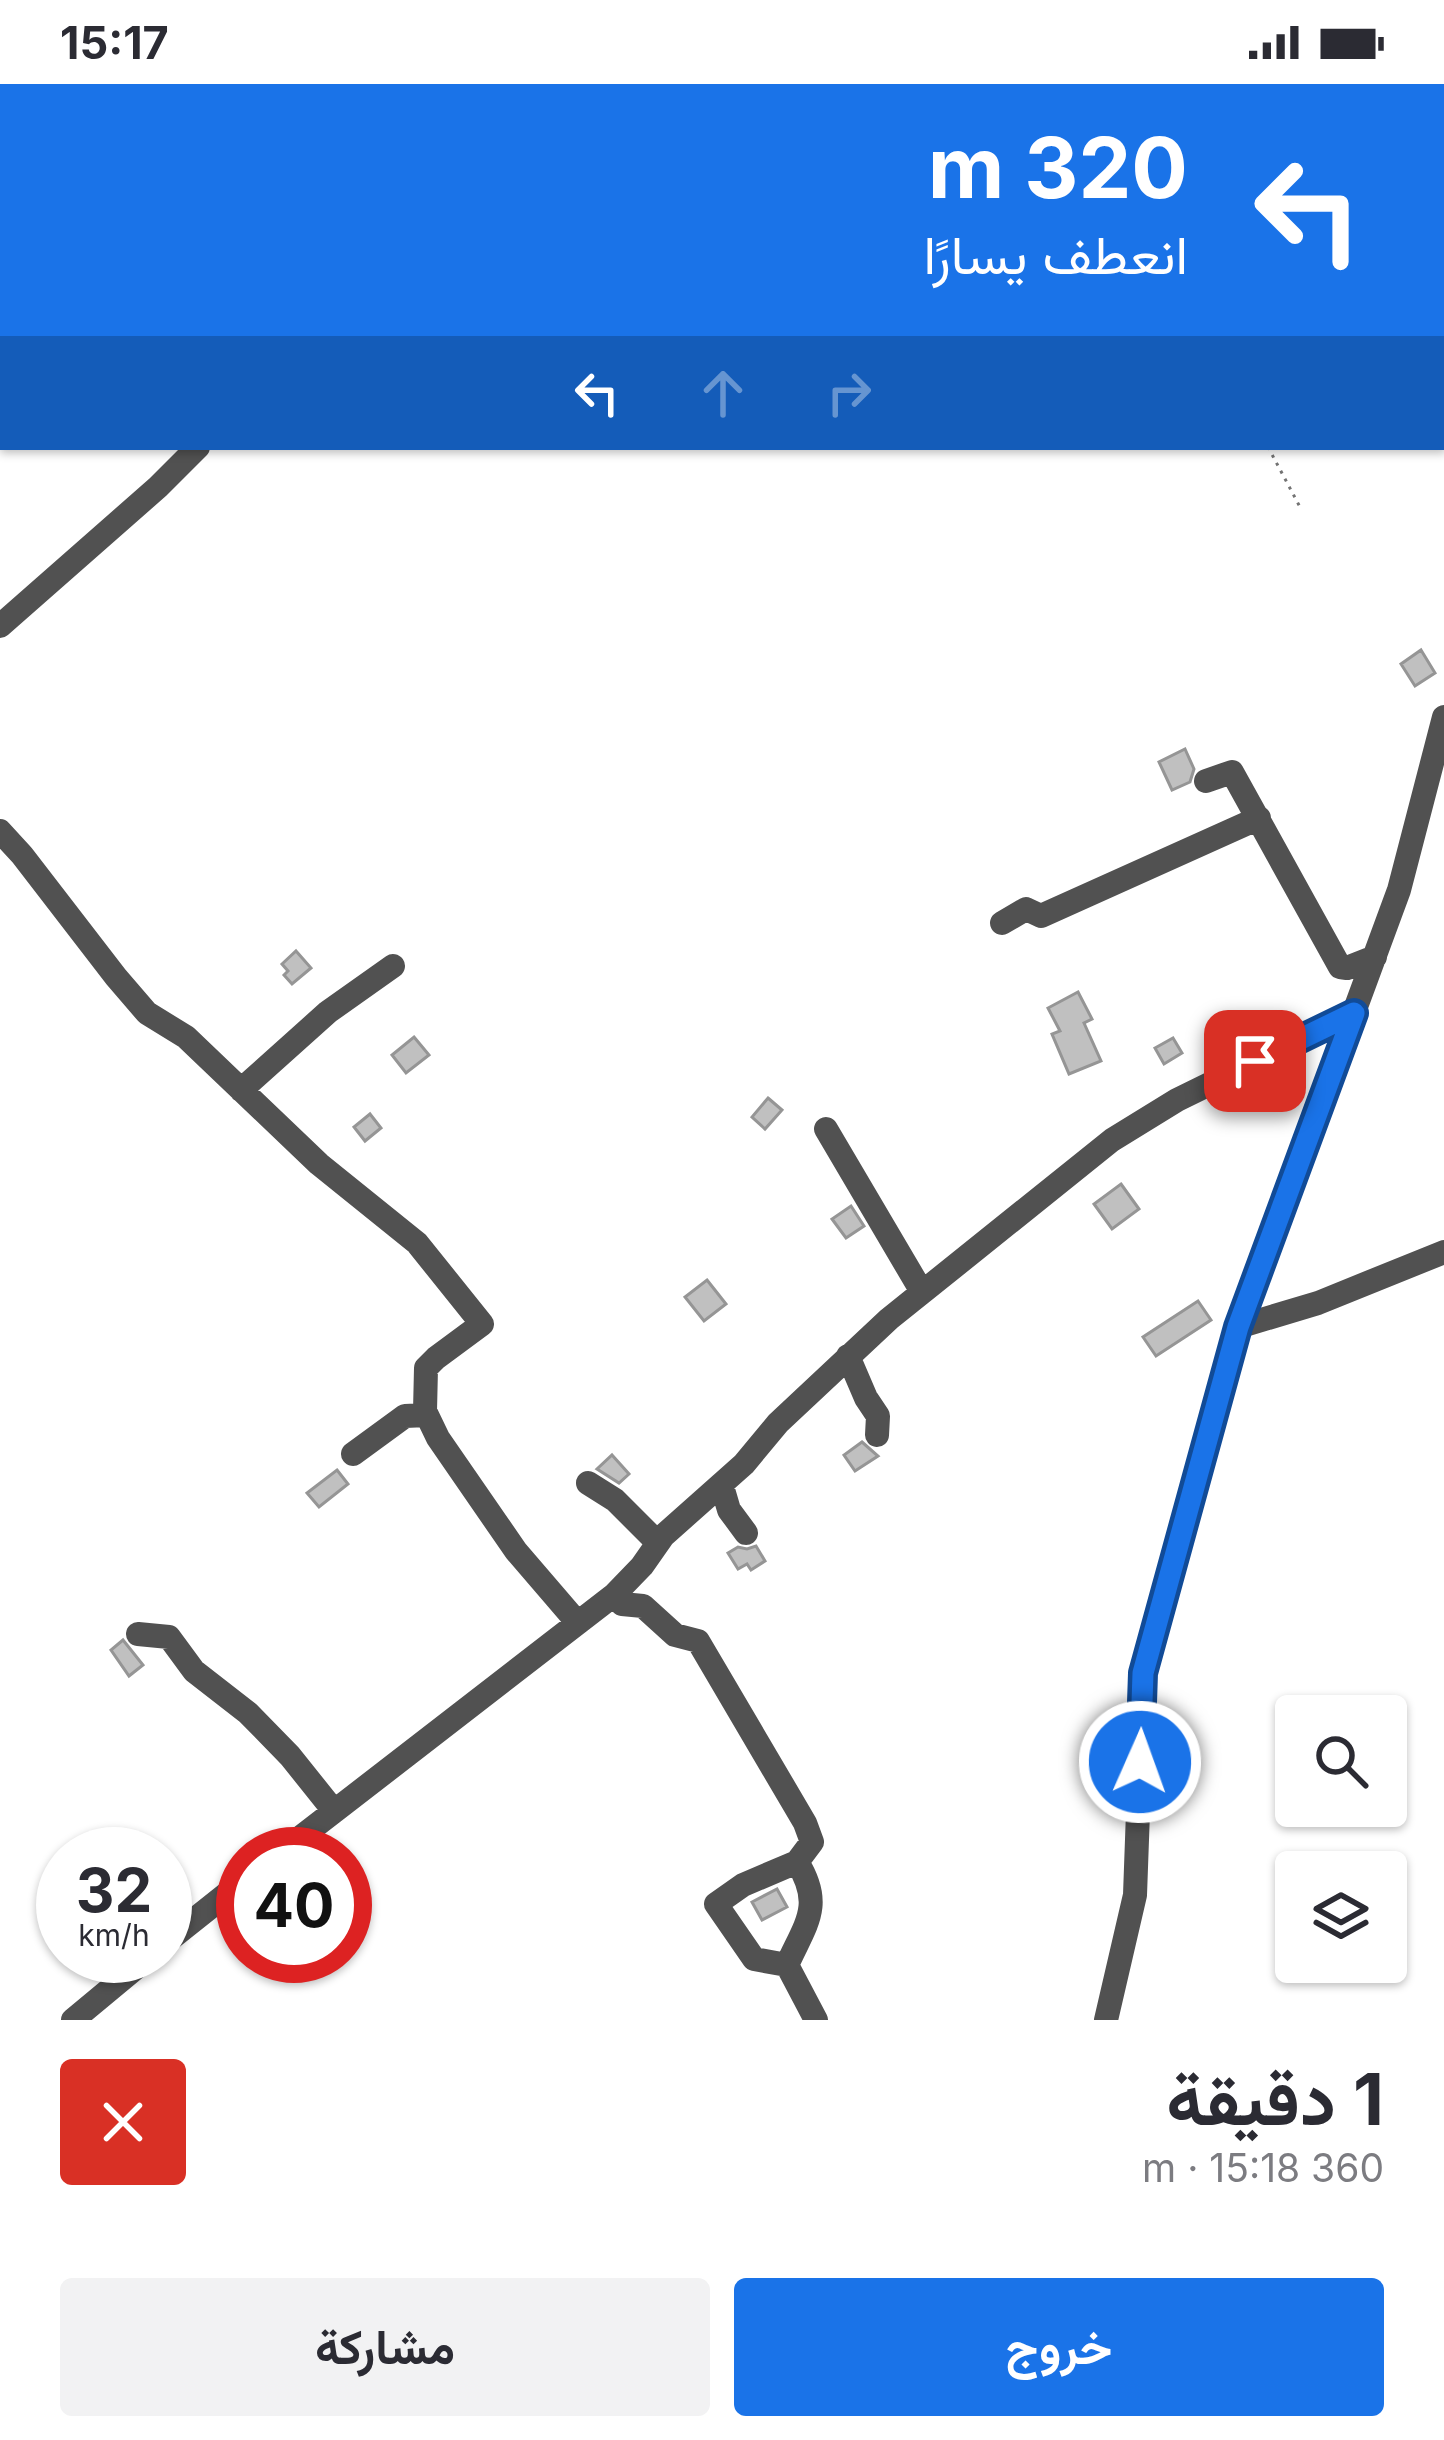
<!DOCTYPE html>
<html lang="ar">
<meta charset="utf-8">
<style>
body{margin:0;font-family:Inter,Vazirmatn,sans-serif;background:#f2f2f3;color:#2b2b33;direction:rtl;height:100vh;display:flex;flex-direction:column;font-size:45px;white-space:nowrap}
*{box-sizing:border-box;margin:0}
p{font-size:39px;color:#7c7c81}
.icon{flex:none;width:66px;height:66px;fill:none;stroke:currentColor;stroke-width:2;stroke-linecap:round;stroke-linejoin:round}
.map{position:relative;height:1936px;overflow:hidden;direction:ltr}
.sheet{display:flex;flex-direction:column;background:#fff;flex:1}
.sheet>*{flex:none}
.top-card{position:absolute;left:0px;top:0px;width:1446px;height:366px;box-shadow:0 3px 9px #0004;direction:rtl;background:#1a73e8;color:#fff;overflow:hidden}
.fabs{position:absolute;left:1275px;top:1611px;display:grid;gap:24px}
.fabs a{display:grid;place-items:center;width:132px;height:132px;border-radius:12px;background:#fff;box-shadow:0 3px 9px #0004;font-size:60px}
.speed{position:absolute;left:36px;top:1743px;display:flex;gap:24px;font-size:60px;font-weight:700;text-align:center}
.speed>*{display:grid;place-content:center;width:156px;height:156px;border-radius:50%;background:#fff;box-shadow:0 3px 9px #0004;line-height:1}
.speed small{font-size:30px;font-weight:400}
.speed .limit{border:18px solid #d22;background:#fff;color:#111}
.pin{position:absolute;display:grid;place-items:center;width:102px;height:102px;color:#fff;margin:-51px;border-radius:24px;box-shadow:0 6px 18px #0006}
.me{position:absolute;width:132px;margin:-66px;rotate:2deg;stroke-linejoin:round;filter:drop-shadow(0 0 9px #0008)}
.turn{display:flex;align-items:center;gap:42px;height:252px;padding:0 60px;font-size:54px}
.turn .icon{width:156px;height:156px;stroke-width:2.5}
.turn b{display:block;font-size:84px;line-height:102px}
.lanes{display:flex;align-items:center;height:114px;padding:0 60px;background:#0003;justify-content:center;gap:60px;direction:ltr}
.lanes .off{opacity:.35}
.round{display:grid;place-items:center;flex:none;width:126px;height:126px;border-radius:12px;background:#f2f2f3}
.summary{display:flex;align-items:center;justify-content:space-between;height:204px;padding:0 60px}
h1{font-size:72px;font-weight:700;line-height:90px}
.primary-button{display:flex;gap:24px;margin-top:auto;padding:24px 60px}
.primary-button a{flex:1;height:138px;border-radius:12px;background:#1a73e8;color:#fff;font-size:48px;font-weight:700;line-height:138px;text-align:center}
.primary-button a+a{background:#f2f2f3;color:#2b2b33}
.status{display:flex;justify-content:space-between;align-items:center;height:84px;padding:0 60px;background:#fff;direction:ltr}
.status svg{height:33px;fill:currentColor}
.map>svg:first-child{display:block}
.building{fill:#c0c0c0;stroke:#959595;stroke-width:3}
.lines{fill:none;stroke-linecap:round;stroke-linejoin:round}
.path{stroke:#737373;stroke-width:3;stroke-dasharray:3 6;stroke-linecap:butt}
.minor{stroke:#515151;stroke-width:24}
.route-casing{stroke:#114b97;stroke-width:30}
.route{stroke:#1a73e8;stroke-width:21}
</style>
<div class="status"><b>15:17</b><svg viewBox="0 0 49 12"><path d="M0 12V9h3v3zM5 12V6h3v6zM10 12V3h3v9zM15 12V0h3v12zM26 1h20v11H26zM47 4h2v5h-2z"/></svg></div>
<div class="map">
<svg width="1444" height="1936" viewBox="0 0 1444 1936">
<rect width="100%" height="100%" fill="#fff"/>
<!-- building -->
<path class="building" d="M1421 566 1435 589 1415 602 1401 580Z
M1185 665 1194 685 1190 698 1172 706 1159 678Z
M296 867 311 884 292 900 284 891 288 887 282 880Z
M1078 908 1092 935 1084 939 1101 977 1069 990 1052 950 1060 947 1048 924Z
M414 953 429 971 406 989 392 971Z
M1173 954 1182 969 1164 980 1155 964Z
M768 1014 782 1026 765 1045 752 1033Z
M370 1030 381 1044 365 1057 354 1043Z
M1121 1100 1139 1125 1112 1145 1094 1120Z
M851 1122 864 1142 846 1154 832 1135Z
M707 1196 726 1220 704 1237 685 1213Z
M1198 1217 1211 1236 1156 1272 1143 1253Z
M862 1358 878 1372 855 1387 844 1371Z
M612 1371 629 1390 619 1399 597 1385Z
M337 1386 348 1400 319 1423 307 1409Z
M756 1462 765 1477 751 1486 747 1480 738 1485 728 1469 738 1463 747 1465Z
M123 1556 143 1581 129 1592 111 1566Z
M777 1805 787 1823 762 1836 752 1818Z"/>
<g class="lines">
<!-- path -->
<path class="path" d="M36 0 38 3
M0 173 3 172
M1268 363 1300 423"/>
<!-- minor -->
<path class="minor" d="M1078 0 1080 3
M1400 0 1412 3
M911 3 919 0
M1443 11 1444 12
M0 542 158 403 198 363
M1206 697 1232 688 1340 883 1347 884 1375 873
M0 747 22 771 116 893 147 929 186 953 319 1080 417 1159 482 1240 436 1274 426 1284 425 1327 438 1354 516 1467 577 1538
M1002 839 1026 825 1041 832 1259 734
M241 1006 328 928 393 882
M826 1045 922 1208
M1238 1243 1318 1219 1444 1168
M848 1272 866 1314 878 1332 877 1351
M353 1370 405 1332 427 1331
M588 1399 615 1416 658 1459
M722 1402 729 1426 746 1449
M614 1511 622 1520 643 1522 675 1551 698 1557 805 1739 812 1758 797 1778 743 1801 716 1820 754 1875 787 1881
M138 1550 169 1553 194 1587 248 1629 290 1672 334 1727
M279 1770 614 1511 642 1482 663 1452 744 1380 778 1339 889 1235 1112 1056 1177 1016 1354 929
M797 1778C824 1821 806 1839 787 1881L816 1936
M165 1859 243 1797
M73 1936 150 1872
M1106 1936 1135 1811 1143 1589 1238 1243 1399 806 1444 633"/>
</g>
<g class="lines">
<!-- route casing -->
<g class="route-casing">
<path id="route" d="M1140 1678 1143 1589 1238 1243 1354 929 1255 977"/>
</g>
<!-- route -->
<use href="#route" class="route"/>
</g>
</svg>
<div class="fabs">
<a><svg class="icon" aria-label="search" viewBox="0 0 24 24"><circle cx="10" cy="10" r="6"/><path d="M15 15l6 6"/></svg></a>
<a><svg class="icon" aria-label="layers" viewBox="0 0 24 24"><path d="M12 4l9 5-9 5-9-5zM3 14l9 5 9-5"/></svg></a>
</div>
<div class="speed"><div>32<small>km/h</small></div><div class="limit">40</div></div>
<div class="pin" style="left:1255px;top:977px;background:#d93025"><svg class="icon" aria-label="arrive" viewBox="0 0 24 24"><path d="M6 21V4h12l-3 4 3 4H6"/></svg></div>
<svg class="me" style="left:1140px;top:1678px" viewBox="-20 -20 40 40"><circle r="17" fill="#1a73e8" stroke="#fff" stroke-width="3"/><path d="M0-11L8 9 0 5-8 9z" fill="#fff"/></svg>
<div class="top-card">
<div class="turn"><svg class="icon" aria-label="left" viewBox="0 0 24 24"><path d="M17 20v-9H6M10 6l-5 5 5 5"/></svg><div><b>320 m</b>انعطف يسارًا</div></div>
<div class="lanes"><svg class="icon" aria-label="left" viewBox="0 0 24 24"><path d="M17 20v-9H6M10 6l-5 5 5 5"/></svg><svg class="icon off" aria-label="ahead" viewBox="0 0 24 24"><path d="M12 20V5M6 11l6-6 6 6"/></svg><svg class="icon off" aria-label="right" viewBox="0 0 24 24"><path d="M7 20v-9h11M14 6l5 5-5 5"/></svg></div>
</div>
</div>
<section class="sheet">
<div class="summary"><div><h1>1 دقيقة</h1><p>360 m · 15:18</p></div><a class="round" style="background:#d93025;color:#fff"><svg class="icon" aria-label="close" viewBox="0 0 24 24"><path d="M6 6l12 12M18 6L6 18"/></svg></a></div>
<div class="primary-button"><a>خروج</a><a>مشاركة</a></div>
</section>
